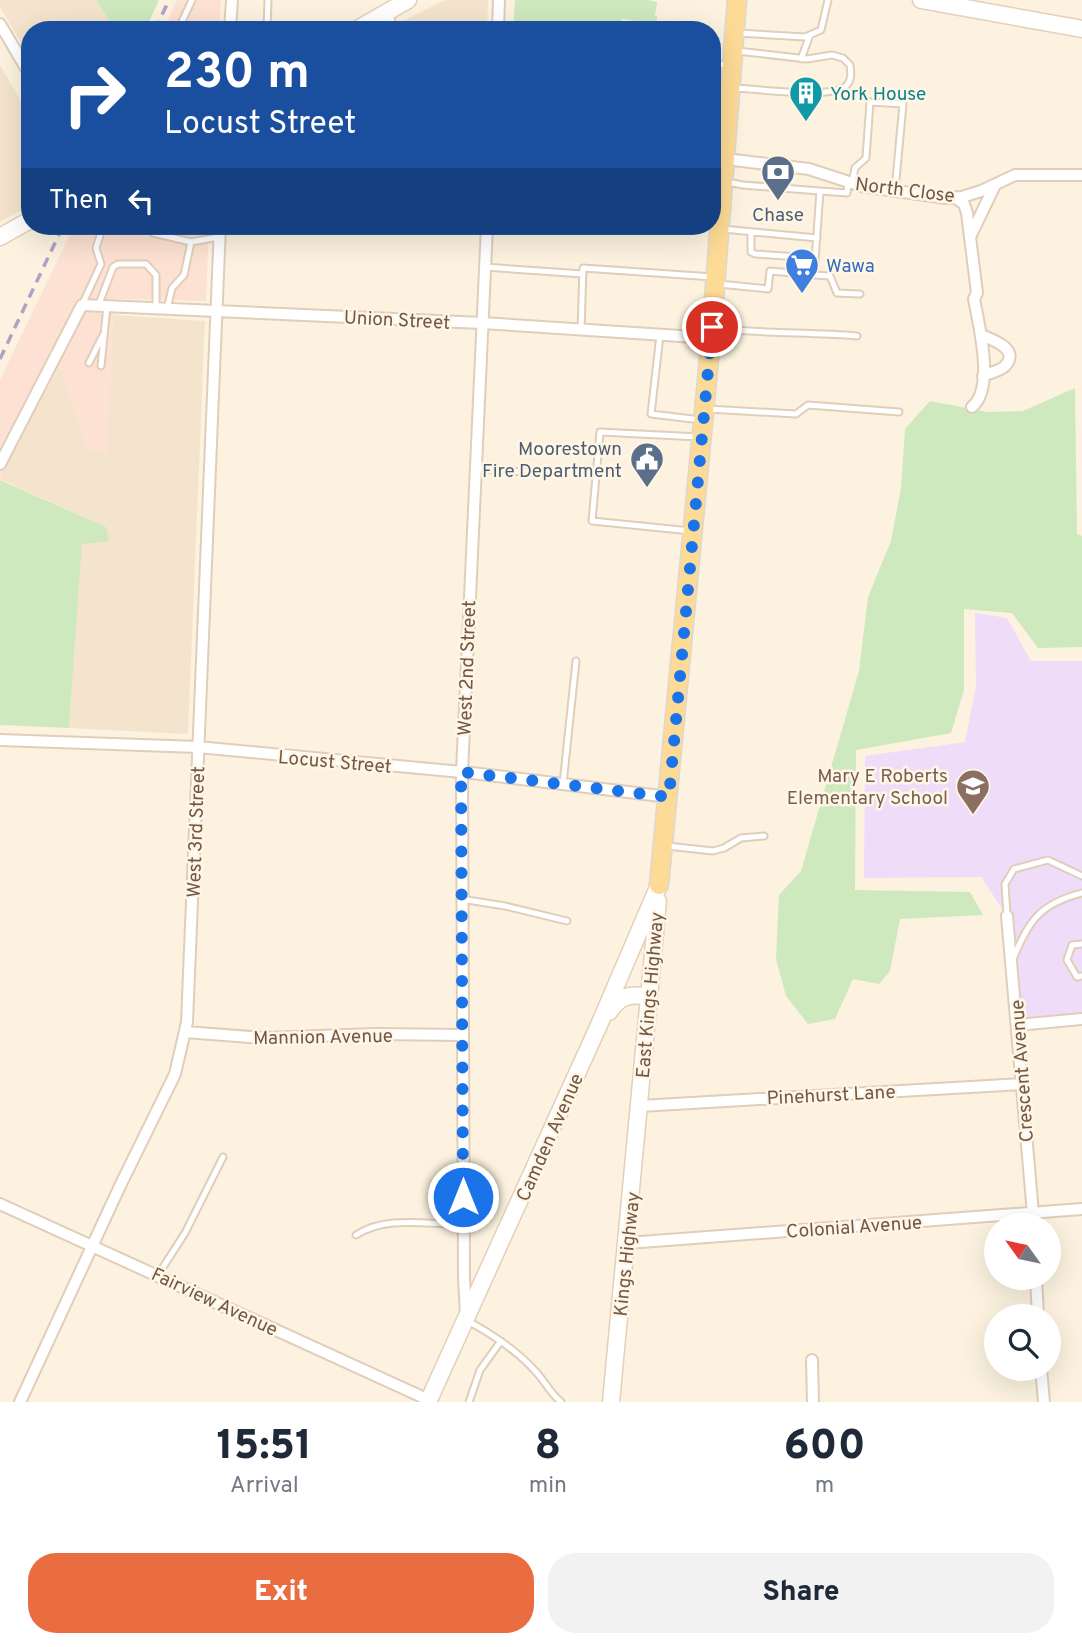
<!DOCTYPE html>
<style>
body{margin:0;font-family:Overpass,sans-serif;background:#f2f2f3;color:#1f2937;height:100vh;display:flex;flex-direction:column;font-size:26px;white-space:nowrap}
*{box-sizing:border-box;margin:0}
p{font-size:23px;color:#747a83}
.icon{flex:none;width:38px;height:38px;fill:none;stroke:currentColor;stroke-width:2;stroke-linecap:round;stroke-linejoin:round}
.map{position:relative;height:1402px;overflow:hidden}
.panel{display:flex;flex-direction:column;background:#fff;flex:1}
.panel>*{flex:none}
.hud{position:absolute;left:21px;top:21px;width:700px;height:214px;border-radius:28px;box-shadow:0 7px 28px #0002;background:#1a4fa0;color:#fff;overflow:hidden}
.needle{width:46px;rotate:303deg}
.tools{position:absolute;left:984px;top:1213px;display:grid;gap:14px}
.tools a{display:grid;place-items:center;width:77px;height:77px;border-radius:50%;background:#fff;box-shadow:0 7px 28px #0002;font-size:35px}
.pin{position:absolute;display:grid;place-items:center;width:60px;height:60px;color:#fff;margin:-30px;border:4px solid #fff;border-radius:50%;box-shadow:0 2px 7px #0007}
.me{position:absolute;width:77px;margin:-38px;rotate:0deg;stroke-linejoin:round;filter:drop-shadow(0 0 5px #0008)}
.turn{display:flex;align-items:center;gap:24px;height:147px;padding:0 28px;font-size:32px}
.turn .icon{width:91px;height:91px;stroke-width:2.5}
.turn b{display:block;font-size:49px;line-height:60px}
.then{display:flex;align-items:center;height:66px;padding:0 28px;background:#0003;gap:14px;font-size:26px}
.eta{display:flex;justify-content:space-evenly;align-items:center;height:119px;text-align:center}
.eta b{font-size:42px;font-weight:800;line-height:49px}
.action{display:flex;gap:14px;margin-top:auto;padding:14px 28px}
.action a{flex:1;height:80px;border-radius:28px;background:#e96d41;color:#fff;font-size:28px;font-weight:800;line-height:80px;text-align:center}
.action a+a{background:#f2f2f3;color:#1f2937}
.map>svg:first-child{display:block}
.residential{fill:#f4e4cd}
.commercial{fill:#fde1d2}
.education{fill:#efdcf8}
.green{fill:#cee9be}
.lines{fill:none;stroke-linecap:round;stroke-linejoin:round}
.service-casing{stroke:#e0cebb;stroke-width:9}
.minor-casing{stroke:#e0cebb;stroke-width:14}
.secondary-casing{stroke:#e5cfb9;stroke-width:19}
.primary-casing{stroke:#ddd7d3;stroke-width:21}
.service{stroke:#fff;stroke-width:5}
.minor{stroke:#fff;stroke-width:10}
.secondary{stroke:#fff;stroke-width:16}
.primary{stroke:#fdda95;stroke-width:18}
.rail{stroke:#b59fc5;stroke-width:3.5;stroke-dasharray:10 7;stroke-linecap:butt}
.route{stroke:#1a73e8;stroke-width:12;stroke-dasharray:0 21.6}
.labels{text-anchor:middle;stroke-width:5;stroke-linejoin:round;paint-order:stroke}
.culture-label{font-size:19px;fill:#0d838f;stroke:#fff6e5;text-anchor:start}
.street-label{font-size:19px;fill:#735847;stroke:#fff6e5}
.service-label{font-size:19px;fill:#4e5e75;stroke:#fff6e5}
.shop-label{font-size:19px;fill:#366cbe;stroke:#fff6e5;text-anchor:start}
.education-label{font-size:19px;fill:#785e54;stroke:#fff6e5;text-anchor:end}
</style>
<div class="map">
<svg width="1082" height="1402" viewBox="0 0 1082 1402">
<rect width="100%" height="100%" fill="#fcf2df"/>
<!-- residential -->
<path class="residential" d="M0 0H96L115 30H30V58L0 7Z
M445 0H488L487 30H385Z
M0 65 30 117V205L0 222Z
M114 315 205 321 188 733 186 734 69 728 82 544 106 527 0 479 59 366 88 448 106 453Z"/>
<!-- commercial -->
<path class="commercial" d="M177 0H221L219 30H163Z
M74 226H209L206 301 115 299 107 453 93 452 88 448 59 366 0 479V380Z"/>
<!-- education -->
<path class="education" d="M975 613 1007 618 1031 661H1082V1019L1017 1025 1007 916 981 877 864 878 865 756 965 742 976 686Z"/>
<!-- green -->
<path class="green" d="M96 0H159L145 30H115Z
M515 0H648L657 2 655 16H657V21L651 23 622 19 620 22H606L605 30H513Z
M1075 388 1077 534 1082 536V647L1038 648 1012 613 964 609V690L951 733 856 750 855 890 970 892 983 915 900 919 890 971 879 984 853 979 835 1019 808 1024 786 996 776 959 779 895 801 871 859 671 868 597 891 541 901 488 905 429 930 401 987 412 1023 411Z
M0 480 106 527 109 541 82 544 69 728 0 725Z"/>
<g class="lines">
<!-- service casing -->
<g class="service-casing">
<path id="service" d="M390 14 394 30
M178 30 192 0
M267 30 268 0
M438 30V28
M738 33 805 37 821 30 828 0
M801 59 810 35
M712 64 730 65
M735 88C756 89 833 99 846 86 852 80 851 73 850 65L843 58 832 55 807 59 737 51
M712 96 727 97
M712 138 724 139
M727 182 743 185 820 191
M852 183 855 168 866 158 870 102 903 104 895 190
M155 226 153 233 191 242
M723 229 817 238
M751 232V252L755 254 815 258
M485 267 583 274
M814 275 830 276 837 293 860 294
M719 284 768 289 770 271 814 275 820 191 847 193 848 183
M99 304 113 267 118 264H146L156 275V308
M82 305 101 264 96 248 103 226
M167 309 172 288 184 275 191 242 219 237
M715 328C762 334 809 332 857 336
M581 330 583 268 713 277
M660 335 651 414 701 420
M89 363 103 335
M101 366 107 306
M708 409 796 414 808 405 899 412
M477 469 540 473
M691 531 592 521 600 432 699 437
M563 784 576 661
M667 846 713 851 724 848 741 838 764 836
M461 899 505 906 567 921
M1007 916 1005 884 1014 869 1048 860 1082 876
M1082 944 1072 945 1067 960 1077 977 1082 976
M1013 959C1029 921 1039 904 1082 893
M356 1235C387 1215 427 1225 463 1224
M158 1275 185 1233 223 1157
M466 1320C492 1334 517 1350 537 1373 545 1382 551 1394 561 1402
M469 1402 480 1370 501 1341"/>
</g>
<!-- minor casing -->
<g class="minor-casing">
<path id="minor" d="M0 24 30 75
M230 30 232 0
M498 30 499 0
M725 159 809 169 861 186 946 198 962 197 981 191 1015 175H1082
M954 197 964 204 967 213 977 293 974 299C979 326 995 388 972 407
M970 237 995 185
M981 335C991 339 1021 349 1005 366 1000 371 989 373 983 376
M0 464 82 305 482 323 711 338
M0 740 198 747 472 773 669 797
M1007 916 1034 1225
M1017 1025 1082 1019
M185 1032 264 1038 375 1034 462 1035
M640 1106 1021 1084
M0 1204 429 1400
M627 1243 1082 1209
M1036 1278 1038 1316
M466 1314 464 1278 462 772 487 226
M812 1360 813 1402
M1041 1368 1044 1402
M20 1402 120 1186 175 1074 187 1022 220 226"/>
</g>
<!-- secondary casing -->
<g class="secondary-casing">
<path id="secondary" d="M921 0 1082 29
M356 30 408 0
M0 237 30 220
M609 1012C620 996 628 994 648 996
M428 1402 599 1025 659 885
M611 1402 658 901"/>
</g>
<!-- primary casing -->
<g class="primary-casing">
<path id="primary" d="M659 885 711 338 737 0"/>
</g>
<!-- service -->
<use href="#service" class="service"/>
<!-- minor -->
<use href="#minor" class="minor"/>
<!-- secondary -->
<use href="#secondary" class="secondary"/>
<!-- primary -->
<use href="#primary" class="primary"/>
<!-- rail -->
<path class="rail" d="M155 30 169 0
M0 359 63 226"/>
</g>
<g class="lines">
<!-- route -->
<path class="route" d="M463 1197 461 772 669 797 712 327"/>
</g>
<!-- icons -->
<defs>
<g id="building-pin" transform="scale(1.75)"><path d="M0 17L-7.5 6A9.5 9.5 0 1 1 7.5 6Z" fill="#0f9aa8" stroke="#fff6e5"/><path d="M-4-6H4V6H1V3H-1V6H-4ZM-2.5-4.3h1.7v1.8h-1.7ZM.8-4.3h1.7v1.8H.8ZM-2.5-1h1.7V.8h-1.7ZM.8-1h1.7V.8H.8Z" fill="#fff"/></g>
<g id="bank-pin" transform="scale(1.75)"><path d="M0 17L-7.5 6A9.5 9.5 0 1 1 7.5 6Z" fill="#5c6f8a" stroke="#fff6e5"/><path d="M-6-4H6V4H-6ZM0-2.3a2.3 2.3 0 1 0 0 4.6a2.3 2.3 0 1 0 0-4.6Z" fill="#fff"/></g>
<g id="supermarket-pin" transform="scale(1.75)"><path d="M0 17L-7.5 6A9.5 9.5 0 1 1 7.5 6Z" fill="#3f7fe0" stroke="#fff6e5"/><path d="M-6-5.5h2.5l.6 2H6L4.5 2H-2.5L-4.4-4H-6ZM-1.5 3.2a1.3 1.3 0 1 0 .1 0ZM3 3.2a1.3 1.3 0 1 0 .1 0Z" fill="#fff"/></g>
<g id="civic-pin" transform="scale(1.75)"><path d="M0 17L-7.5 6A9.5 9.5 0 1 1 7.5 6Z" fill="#5c6f8a" stroke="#fff6e5"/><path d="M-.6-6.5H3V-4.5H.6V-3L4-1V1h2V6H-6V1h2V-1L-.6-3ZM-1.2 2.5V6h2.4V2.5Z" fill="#fff"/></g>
<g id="school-pin" transform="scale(1.75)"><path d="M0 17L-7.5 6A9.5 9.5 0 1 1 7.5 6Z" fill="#8d6e63" stroke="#fff6e5"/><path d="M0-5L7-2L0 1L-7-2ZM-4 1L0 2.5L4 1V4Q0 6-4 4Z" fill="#fff"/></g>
</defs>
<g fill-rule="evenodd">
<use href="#building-pin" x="806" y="93"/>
<use href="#bank-pin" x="778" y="172"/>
<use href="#supermarket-pin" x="802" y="265"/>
<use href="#civic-pin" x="647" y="459"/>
<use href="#school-pin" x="973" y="786"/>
</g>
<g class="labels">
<!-- culture labels -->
<g class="culture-label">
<text x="830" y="100">York House</text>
</g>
<!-- street labels -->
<g class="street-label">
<text transform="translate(905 189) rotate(7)" y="7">North Close</text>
<text transform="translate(397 319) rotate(3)" y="7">Union Street</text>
<text transform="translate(466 668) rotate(-88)" y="7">West 2nd Street</text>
<text transform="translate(335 761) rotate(5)" y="7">Locust Street</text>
<text transform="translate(195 832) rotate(-88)" y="7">West 3rd Street</text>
<text transform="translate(649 995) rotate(-85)" y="7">East Kings Highway</text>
<text transform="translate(323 1036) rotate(-1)" y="7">Mannion Avenue</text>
<text transform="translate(1021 1071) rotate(-94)" y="7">Crescent Avenue</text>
<text transform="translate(831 1094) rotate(-3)" y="7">Pinehurst Lane</text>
<text transform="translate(549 1137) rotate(-66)" y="7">Camden Avenue</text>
<text transform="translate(854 1226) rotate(-4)" y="7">Colonial Avenue</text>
<text transform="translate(626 1254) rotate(-84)" y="7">Kings Highway</text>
<text transform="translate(215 1301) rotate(25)" y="7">Fairview Avenue</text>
</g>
<!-- service labels -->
<g class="service-label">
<text x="778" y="221">Chase</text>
<text x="622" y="455" text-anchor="end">Moorestown<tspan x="622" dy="22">Fire Department</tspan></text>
</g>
<!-- shop labels -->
<g class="shop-label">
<text x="826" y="272">Wawa</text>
</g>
<!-- education labels -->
<g class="education-label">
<text x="948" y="782">Mary E Roberts<tspan x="948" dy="22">Elementary School</tspan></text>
</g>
</g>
</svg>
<div class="tools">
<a><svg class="needle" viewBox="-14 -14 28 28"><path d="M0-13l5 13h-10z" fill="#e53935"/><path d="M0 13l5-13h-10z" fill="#747a83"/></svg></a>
<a><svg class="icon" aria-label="search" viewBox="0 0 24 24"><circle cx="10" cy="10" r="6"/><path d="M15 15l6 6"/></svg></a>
</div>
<div class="pin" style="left:712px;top:327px;background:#d93025"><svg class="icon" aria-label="arrive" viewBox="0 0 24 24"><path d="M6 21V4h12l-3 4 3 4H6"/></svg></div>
<svg class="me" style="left:463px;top:1197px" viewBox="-20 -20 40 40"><circle r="17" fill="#1a73e8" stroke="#fff" stroke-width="3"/><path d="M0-11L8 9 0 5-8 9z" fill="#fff"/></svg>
<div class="hud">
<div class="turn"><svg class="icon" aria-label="right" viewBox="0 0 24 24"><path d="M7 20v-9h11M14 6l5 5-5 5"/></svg><div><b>230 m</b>Locust Street</div></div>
<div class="then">Then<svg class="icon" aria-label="left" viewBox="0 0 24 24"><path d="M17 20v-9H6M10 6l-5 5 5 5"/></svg></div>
</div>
</div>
<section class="panel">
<div class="eta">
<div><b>15:51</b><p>Arrival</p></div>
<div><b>8</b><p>min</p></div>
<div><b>600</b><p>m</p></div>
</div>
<div class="action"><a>Exit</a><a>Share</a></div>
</section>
